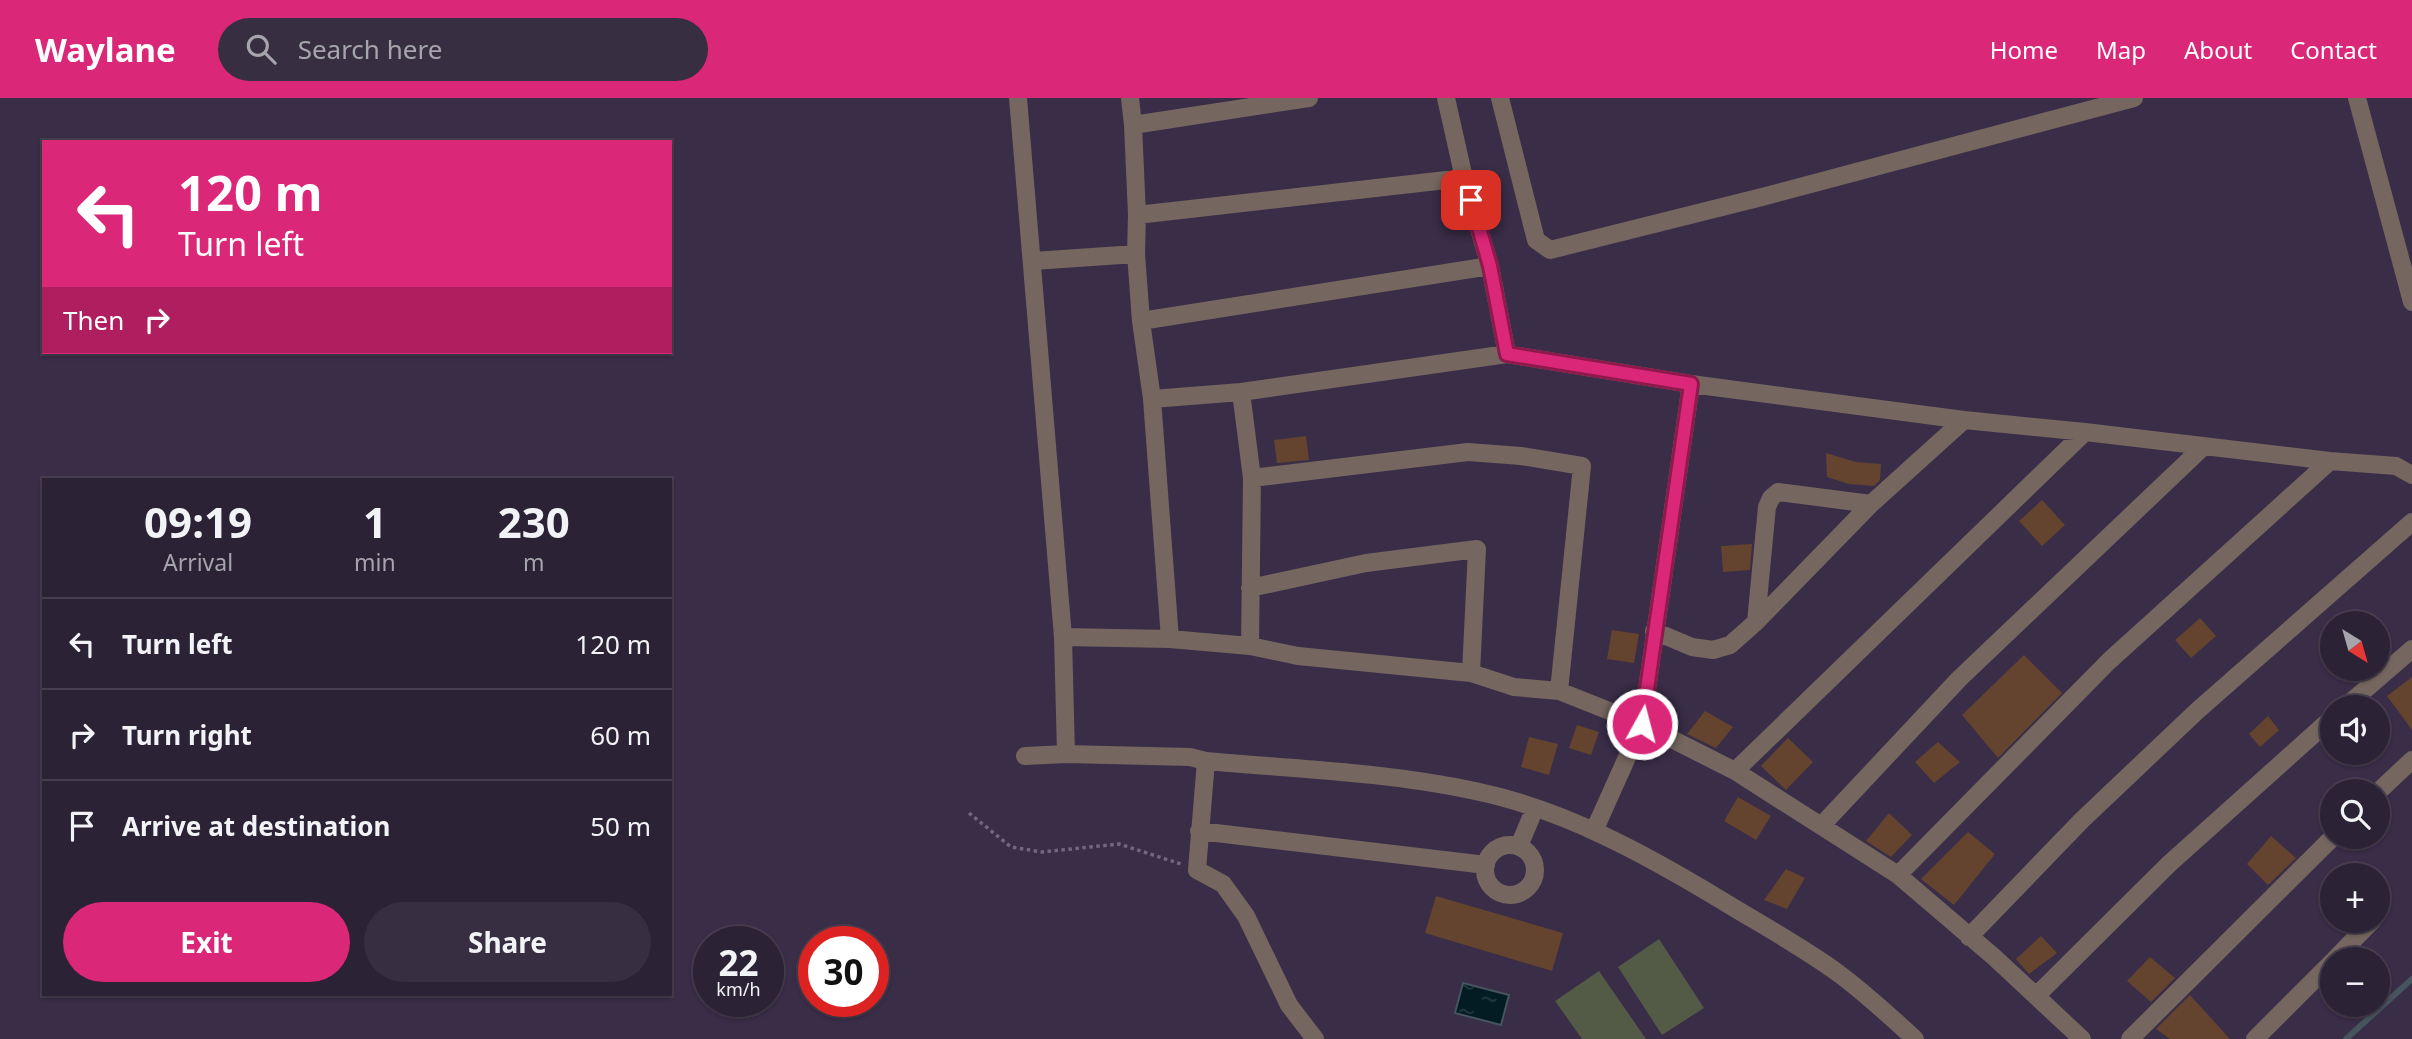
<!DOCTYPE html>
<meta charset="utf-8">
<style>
body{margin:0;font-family:"Noto Sans",sans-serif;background:#372f41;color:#f1f3f6;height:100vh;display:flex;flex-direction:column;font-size:26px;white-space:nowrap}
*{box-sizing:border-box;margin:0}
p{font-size:23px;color:#a6a4ad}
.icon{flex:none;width:38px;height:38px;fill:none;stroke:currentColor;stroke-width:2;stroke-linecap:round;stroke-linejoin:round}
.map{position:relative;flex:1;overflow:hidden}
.panel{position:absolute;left:42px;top:380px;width:630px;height:518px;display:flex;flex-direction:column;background:#2b2235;border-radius:0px;box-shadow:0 2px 5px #0004,0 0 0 2px #473f50}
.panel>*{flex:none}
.hud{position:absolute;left:42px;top:42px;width:630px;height:214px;border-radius:0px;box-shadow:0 2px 5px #0004,0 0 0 2px #473f50;background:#db2777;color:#fff;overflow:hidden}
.needle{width:46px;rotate:143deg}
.controls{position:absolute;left:2320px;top:513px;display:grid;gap:14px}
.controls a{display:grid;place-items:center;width:70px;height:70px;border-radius:50%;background:#2b2235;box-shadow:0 2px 5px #0004,0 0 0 2px #473f50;font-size:35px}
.speed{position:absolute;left:693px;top:828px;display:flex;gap:14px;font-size:35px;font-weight:700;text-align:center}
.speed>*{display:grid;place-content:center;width:91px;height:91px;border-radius:50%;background:#2b2235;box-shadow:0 2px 5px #0004,0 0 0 2px #473f50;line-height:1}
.speed small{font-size:18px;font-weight:400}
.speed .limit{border:10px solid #d22;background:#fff;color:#111}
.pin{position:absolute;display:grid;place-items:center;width:60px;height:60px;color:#fff;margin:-30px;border-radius:14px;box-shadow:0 4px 10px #0006}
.me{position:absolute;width:77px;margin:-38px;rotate:7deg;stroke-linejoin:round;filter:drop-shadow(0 0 5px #0008)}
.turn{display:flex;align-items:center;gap:24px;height:147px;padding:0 21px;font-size:32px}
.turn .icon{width:91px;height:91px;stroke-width:2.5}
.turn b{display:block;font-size:49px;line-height:60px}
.then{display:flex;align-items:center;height:66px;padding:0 21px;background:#0003;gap:14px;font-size:26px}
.eta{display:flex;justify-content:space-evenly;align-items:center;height:119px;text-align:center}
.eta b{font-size:42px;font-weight:700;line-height:49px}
.action{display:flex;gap:14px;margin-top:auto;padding:14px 21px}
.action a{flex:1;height:80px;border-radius:42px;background:#db2777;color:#fff;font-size:28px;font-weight:700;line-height:80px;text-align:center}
.action a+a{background:#372f41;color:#f1f3f6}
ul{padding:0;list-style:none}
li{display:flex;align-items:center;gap:21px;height:91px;padding:0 21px;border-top:2px solid #473f50}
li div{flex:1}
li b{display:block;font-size:26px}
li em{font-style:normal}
header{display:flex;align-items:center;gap:42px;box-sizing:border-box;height:98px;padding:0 35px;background:#db2777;color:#fff}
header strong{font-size:33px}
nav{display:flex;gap:38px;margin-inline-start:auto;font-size:24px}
.search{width:490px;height:63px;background:#372f41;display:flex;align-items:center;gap:18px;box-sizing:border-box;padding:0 24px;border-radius:38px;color:#a6a4ad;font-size:26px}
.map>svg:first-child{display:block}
.pitch{fill:#535a45}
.water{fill:url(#water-ripples);stroke:#46545e;stroke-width:2}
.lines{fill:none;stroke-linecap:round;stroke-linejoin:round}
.stream{stroke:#46545e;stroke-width:6}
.building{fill:#64442f}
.path{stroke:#72677e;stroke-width:3.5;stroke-dasharray:3.5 3.5;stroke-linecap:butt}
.minor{stroke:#75665f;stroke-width:18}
.route-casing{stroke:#8e194d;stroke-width:18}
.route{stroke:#db2777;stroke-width:12}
</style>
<header>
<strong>Waylane</strong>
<div class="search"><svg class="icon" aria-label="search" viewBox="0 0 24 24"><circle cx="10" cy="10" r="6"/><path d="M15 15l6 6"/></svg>Search here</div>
<nav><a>Home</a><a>Map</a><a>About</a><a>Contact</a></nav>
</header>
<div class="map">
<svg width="2412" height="941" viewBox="0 0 2412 941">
<defs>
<pattern id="water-ripples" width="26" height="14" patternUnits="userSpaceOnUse" patternTransform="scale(1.75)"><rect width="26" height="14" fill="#031b22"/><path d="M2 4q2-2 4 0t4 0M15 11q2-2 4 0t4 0" fill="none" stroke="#273c42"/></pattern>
</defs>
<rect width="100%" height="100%" fill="#392d47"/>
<!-- pitch -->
<path class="pitch" d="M1659 841 1704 910 1662 937 1618 869Z
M1599 873 1646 941H1582L1555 903Z"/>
<!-- water -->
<path class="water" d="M1463 885 1509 897 1501 927 1455 915Z"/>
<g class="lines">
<!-- stream -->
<path class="stream" d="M2346 941 2412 881"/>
</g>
<!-- building -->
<path class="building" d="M1306 338 1309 362 1277 365 1274 342Z
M1826 355 1856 364 1881 366 1880 382 1874 388 1849 386 1827 379Z
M2042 402 2065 427 2042 448 2019 423Z
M1752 446 1750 472 1723 474 1721 448Z
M2200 520 2216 538 2191 560 2175 542Z
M1612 532 1639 536 1634 565 1607 561Z
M2024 557 2062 595 1998 660 1962 617Z
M2412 579V632L2387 598Z
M1705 613 1733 629 1716 650 1687 636Z
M2268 618 2279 632 2260 649 2249 636Z
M1577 627 1599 634 1591 657 1569 650Z
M1529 639 1558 646 1549 677 1521 669Z
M1788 640 1813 664 1786 692 1761 668Z
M1938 644 1960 664 1934 685 1915 664Z
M1738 699 1771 718 1756 742 1724 723Z
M1889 715 1912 737 1891 759 1866 743Z
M1968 734 1995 756 1954 807 1921 781Z
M2271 738 2296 760 2268 787 2247 766Z
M1786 771 1805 780 1787 811 1764 802Z
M1436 798 1563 835 1552 873 1425 835Z
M2041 838 2057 855 2029 876 2016 861Z
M2150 859 2175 880 2151 904 2127 883Z
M2190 897 2230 941H2170L2156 931Z"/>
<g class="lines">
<!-- path -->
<path class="path" d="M969 715 1011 749 1042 754 1119 746 1181 766"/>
<!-- minor -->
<path class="minor" d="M1018 0 1063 539 1066 656
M1130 0 1133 27 1137 117 1136 156 1141 223 1152 301 1170 541
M1446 0 1464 80 1490 168 1507 256
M1500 0 1536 142 1550 152 1762 99 2134 0
M2357 0 2412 204
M1133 27 1309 0
M1137 117 1464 80
M1033 163 1136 156
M1141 223 1490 168
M1241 294 1252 380 1250 548
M1152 301 1241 294 1507 256 1691 286 1964 322 2085 334 2330 363 2396 368 2412 377
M1252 380 1468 354 1521 358 1582 368 1559 593
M1250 490 1366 465 1477 451 1471 575
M1756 524 1767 409 1771 400 1778 394 1871 406
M1654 533 1692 549 1713 552 1730 547 1756 524 1871 406 1964 322
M1063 539 1170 541 1250 548 1298 558 1471 575 1514 589 1559 593 1642 626 1735 673 1898 777 1994 859 2082 941
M2345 609 2412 551
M1025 658 1066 656 1190 659 1206 663C1295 671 1387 674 1475 693 1563 711 1645 756 1721 802 1760 826 1801 848 1838 875 1865 895 1890 918 1915 941
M1206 663 1197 772 1223 786 1246 818 1289 907 1315 941
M1735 673 2085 334
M2378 694 2412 662
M1821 728 1959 581 2203 349
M1199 733 1486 767
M1594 733 1642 626 1691 286
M1485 772a25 25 0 1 1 50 0a25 25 0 1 1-50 0Z
M1519 748 1535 710
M1898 777 2109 563 2330 363
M1969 839 2082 722 2197 613 2412 424
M2335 861 2373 822
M2036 898 2169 766 2333 619
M2130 941 2334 738
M2255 941 2333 863"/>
</g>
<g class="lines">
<!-- route casing -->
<g class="route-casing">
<path id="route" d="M1471 102 1490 168 1507 256 1691 286 1642 626"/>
</g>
<!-- route -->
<use href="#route" class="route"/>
</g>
</svg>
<div class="controls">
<a><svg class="needle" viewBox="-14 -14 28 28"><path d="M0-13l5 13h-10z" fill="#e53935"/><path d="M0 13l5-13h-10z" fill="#a6a4ad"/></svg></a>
<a><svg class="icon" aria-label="sound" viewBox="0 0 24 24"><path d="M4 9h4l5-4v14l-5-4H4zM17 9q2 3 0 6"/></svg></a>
<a><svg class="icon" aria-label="search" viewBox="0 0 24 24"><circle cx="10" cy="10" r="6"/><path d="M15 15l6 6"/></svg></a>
<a>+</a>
<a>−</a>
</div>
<div class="speed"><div>22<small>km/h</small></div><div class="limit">30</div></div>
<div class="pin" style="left:1471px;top:102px;background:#d93025"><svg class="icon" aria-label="arrive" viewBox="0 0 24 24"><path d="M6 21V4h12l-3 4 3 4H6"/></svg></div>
<svg class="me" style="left:1642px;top:626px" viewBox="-20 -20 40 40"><circle r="17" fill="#db2777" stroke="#fff" stroke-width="3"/><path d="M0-11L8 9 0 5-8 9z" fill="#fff"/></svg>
<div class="hud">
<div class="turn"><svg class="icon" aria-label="left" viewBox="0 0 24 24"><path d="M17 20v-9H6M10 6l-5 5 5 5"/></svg><div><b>120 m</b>Turn left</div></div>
<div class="then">Then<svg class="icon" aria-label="right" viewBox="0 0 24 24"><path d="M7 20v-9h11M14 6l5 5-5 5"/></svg></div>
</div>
<section class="panel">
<div class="eta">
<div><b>09:19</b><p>Arrival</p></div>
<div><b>1</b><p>min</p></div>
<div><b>230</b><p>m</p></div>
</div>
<ul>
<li><svg class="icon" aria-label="left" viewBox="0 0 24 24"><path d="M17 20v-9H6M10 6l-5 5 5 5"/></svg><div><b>Turn left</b></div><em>120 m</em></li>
<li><svg class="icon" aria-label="right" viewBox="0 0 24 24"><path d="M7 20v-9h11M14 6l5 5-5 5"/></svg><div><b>Turn right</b></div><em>60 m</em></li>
<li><svg class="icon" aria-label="arrive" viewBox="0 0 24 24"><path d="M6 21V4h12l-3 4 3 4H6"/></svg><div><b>Arrive at destination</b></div><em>50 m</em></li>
</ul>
<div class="action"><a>Exit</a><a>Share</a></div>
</section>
</div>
